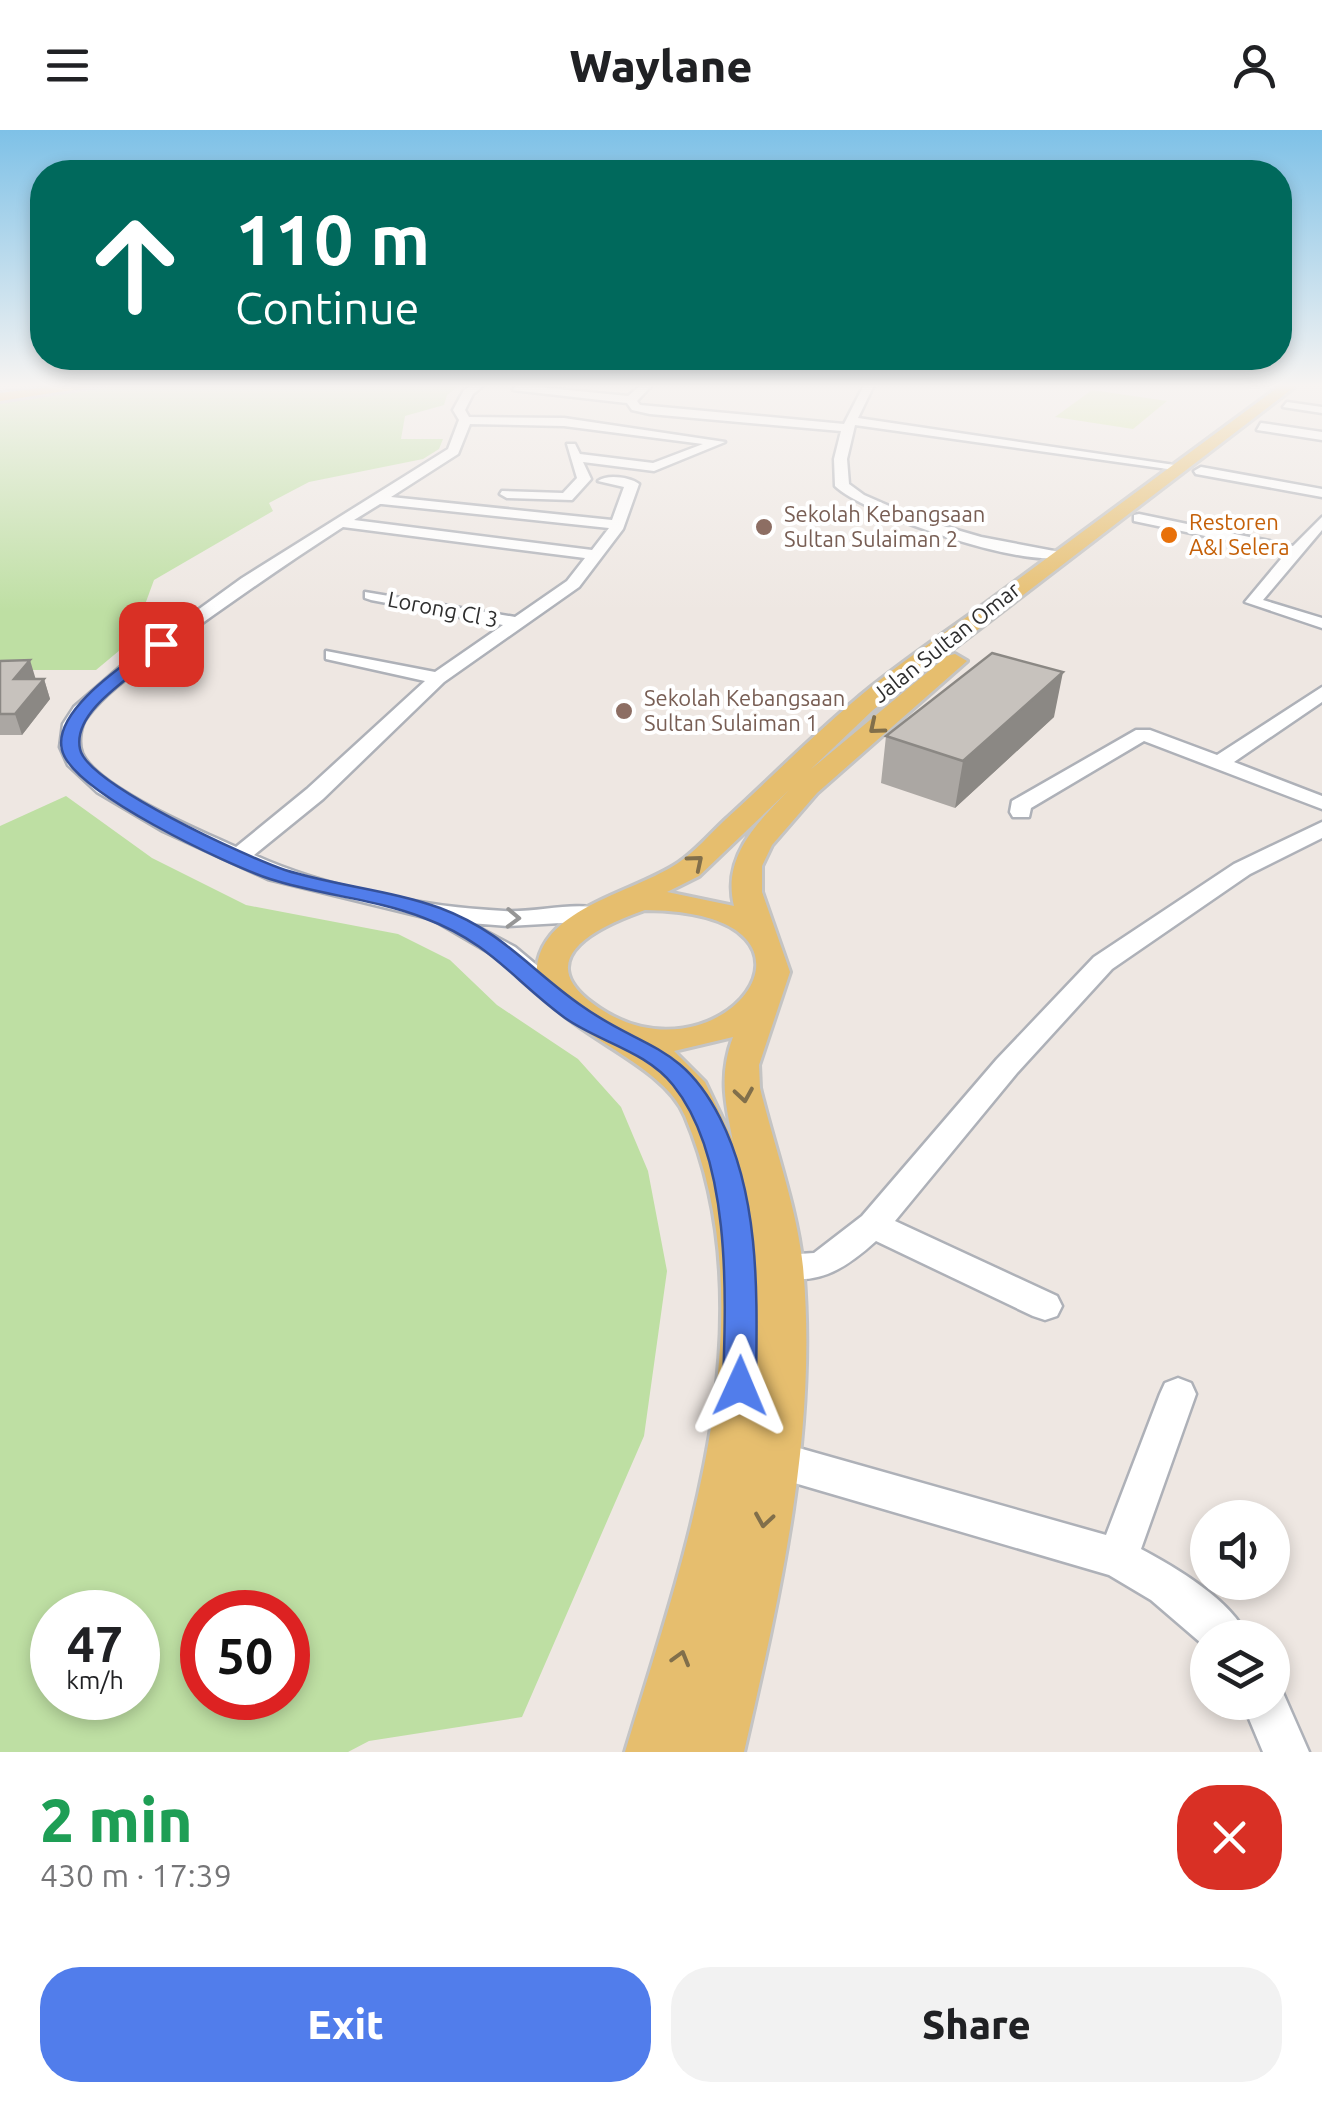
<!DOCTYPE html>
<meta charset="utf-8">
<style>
body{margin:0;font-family:Ubuntu,sans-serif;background:#f2f2f2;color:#202124;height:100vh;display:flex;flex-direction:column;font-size:38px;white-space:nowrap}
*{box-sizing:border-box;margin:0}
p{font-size:32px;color:#757577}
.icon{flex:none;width:55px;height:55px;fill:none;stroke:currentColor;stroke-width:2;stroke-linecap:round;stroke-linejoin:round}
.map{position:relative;height:1622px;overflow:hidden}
.sheet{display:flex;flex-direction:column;background:#fff;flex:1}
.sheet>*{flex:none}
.top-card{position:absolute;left:30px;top:30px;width:1262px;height:210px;border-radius:40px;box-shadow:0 5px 15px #0003;background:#00695c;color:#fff;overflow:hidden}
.fabs{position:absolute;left:1190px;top:1370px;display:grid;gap:20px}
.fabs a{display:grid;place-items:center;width:100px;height:100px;border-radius:50%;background:#fff;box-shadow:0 5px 15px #0003;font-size:50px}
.speed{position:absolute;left:30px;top:1460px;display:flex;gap:20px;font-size:50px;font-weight:700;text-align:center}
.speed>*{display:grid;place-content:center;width:130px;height:130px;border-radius:50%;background:#fff;box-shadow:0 5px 15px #0003;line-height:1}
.speed small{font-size:25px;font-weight:400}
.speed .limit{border:15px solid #d22;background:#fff;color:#111}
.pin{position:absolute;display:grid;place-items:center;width:85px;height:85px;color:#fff;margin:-42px;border-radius:20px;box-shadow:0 5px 15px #0006}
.me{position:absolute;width:110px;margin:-55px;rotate:1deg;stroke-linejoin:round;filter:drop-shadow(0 0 8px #0008)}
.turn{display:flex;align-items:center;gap:35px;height:210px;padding:0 40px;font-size:45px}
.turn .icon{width:130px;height:130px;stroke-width:2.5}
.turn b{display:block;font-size:70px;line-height:85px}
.round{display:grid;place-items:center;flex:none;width:105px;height:105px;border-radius:40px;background:#f2f2f2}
.head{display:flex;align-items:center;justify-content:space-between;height:170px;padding:0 40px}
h1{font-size:60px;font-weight:800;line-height:75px;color:#1e9e55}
.primary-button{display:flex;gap:20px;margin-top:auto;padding:20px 40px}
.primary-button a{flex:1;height:115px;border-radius:40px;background:#517deb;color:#fff;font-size:40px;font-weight:800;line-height:115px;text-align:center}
.primary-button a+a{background:#f2f2f2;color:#202124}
header{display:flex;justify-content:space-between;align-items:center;height:130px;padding:0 40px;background:#fff;font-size:45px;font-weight:800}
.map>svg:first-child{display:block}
.green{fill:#bedfa3;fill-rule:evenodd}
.pitch{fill:#cfe5a0}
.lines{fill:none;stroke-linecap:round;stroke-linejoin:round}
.minor-casing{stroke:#aeb1b8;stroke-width:5}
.major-casing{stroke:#c4c4c4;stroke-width:6}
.minor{fill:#fff;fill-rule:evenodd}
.major{fill:#e6be6e;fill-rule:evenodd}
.wall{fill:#aba7a3}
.shaded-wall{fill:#8b8884}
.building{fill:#c7c2bd;stroke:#8b8884;stroke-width:2.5}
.oneway{stroke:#816f4b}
.oneway2{stroke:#969696}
.route{fill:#517deb;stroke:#355199;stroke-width:2.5}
.education-dot{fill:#8d6e63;stroke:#fff;stroke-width:4}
.food-dot{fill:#e8710a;stroke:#fff;stroke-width:4}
.labels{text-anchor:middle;stroke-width:8;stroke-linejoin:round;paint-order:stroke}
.far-education-label{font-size:22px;fill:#785e54;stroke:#fff;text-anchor:start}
.far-food-label{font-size:22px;fill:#c56008;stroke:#fff;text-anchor:start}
.far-street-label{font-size:22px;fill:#2e2e2e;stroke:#fff}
</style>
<header><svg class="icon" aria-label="menu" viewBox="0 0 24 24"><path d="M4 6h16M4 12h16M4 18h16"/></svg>Waylane<svg class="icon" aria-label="person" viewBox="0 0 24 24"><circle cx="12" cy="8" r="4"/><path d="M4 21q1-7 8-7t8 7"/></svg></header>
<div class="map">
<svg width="1322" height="1622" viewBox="0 0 1322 1622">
<rect width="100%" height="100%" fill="#eee7e2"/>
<!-- green -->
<path class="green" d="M121 255H460L447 265 444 275 405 286 401 309H443L439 319 423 329 309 352 269 373 273 381 154 450 132 510 96 540H0V272Z
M66 666 152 728 246 775 398 804 450 830 497 875 578 929 621 977 648 1041 667 1141 644 1306 522 1587 369 1611 348 1622H0V696ZM138 1482V1568H52V1482ZM202 1482H288V1568H202Z"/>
<!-- pitch -->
<path class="pitch" d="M1092 260 1167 271 1133 299 1055 287Z"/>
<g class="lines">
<!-- minor casing -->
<g class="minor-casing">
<path id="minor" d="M472 255H484L473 264 465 280 469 287 564 288 725 312 654 341 583 332 591 349 572 370 507 368 500 364 502 361 563 363 577 348 567 314H575L580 324 653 333 703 314 564 296 470 294 458 324 391 367 612 390 624 357 598 351C607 344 630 347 639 354L623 399 579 457 444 552 323 669 254 725C327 758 424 777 504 781 536 783 573 771 605 779L608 784 596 791 508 796 470 793 515 817 570 863 574 869 561 877 552 875 497 827 432 789 268 749 163 701 97 662 68 635 60 617 63 594 74 577 126 532 242 448 448 319 459 290 453 280 464 260ZM380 374H382L609 398 592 420 354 390ZM343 397 585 428 567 451 515 487 365 462V468L371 470 503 495 435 542 326 521V529L425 551 307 659 236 717C201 701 97 658 82 623 78 613 80 596 87 587 107 560 141 538 168 518 225 476 283 436 343 397Z
M517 255 628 266 641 255H652L637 271 640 275 844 294 864 255H874L858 288 1188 337 1182 341 855 295 847 329 849 354 864 365 919 389 981 407 1070 424C1039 445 863 384 835 356L834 329 841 301 650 284 632 280 627 273 513 260Z
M1287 272 1322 277V283L1283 277Z
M1261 293 1322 302V310L1257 300Z
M1201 337 1322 359V367L1196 344 1194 341Z
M1139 384 1293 416 1322 387V400L1263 470 1322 488V498L1245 472 1286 423 1134 391V385Z
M1322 557V572L1234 632 1322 666V679L1144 611 1031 678 1029 687H1013L1010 682 1012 671 1136 600H1150L1217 625Z
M1322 692V708L1250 744 1112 839 1017 943 895 1091 1057 1166 1062 1176 1057 1186 1045 1190 1033 1186 876 1111C844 1140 814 1159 769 1144L764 1135 769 1126 814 1123 862 1086 997 929 1094 827 1234 734Z
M1178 1248 1191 1253 1196 1264 1141 1419C1175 1437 1233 1471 1248 1508H1208V1519L1151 1470 1109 1445 774 1347 761 1341 755 1329 761 1317 774 1311 1106 1405 1160 1264 1165 1253Z
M1272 1553 1280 1556 1309 1622H1263L1242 1572H1272Z"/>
</g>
<!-- major casing -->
<g class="major-casing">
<path id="major" d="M65 255H104L0 271V263Z
M1281 255H1297L873 580 810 640 947 526 955 524 967 531 817 663 772 715 762 736V762L790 842 759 935 760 958C774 1016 797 1078 803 1137 818 1300 780 1465 744 1622H625C685 1424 771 1189 685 986 659 923 529 894 537 837 544 777 634 763 678 733 695 722 710 704 725 690 768 651 809 609 853 572 897 534 947 502 993 468 1089 397 1185 326 1281 255ZM789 660C757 693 722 727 734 776L667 762 699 746ZM645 780C862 782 716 967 592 873 529 826 605 794 645 780ZM733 907C719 945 725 972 733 1011L705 952 674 921Z"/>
</g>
<!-- minor -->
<use href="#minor" class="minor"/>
<!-- major -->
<use href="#major" class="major"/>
</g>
<!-- wall -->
<path class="wall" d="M0 531 36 549H44L50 569 22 605H0Z
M1054 587 955 678 881 653 886 606Z"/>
<!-- shaded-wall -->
<path class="shaded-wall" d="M30 530 36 550 14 549Z
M1063 542 1054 587 955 678 963 631Z
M44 549 50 569 22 605 15 584Z"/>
<!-- building -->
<path class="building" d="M992 523 1063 542 963 631 886 606Z
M30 530 14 549H44L15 584H0V531Z"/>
<!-- one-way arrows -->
<defs><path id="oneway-chevron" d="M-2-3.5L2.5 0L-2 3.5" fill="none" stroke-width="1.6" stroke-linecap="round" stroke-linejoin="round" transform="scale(2.5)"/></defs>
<g class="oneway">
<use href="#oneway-chevron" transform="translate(876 597) rotate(140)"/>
<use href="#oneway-chevron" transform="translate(696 732) rotate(-40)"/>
<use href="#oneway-chevron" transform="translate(744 965) rotate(81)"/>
<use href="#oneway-chevron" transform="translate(764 1390) rotate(99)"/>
<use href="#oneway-chevron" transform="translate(681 1528) rotate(-74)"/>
</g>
<use class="oneway2" href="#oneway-chevron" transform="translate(513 788) rotate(2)"/>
<!-- sky -->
<linearGradient id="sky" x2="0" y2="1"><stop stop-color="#7ec1e7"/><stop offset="0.53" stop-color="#f7f4f2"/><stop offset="1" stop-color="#f7f4f2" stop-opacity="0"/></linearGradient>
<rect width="1322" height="482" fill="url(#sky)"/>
<!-- route -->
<path class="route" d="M156 511 169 514C145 540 71 577 80 619 87 654 249 728 285 740 336 756 390 760 440 778 504 802 530 840 582 876 642 919 682 913 720 988 761 1069 757 1168 756 1256L751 1266 740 1270 728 1266 723 1256C726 1167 732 1028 673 955 646 921 599 912 565 888 512 849 491 813 424 788 375 769 320 765 270 749 228 735 72 662 62 620 52 580 128 532 156 511Z"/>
<!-- markers -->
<g class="education-dot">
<circle cx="764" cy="397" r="10"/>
<circle cx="624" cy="581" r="10"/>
</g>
<circle class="food-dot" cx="1169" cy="405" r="10"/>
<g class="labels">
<!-- far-education labels -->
<g class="far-education-label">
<text x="784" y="392">Sekolah Kebangsaan<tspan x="784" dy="25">Sultan Sulaiman 2</tspan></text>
<text x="644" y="576">Sekolah Kebangsaan<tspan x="644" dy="25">Sultan Sulaiman 1</tspan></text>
</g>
<!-- far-food labels -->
<g class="far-food-label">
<text x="1189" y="400">Restoren<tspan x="1189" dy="25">A&amp;I Selera</tspan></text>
</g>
<!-- far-street labels -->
<g class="far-street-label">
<text transform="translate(443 479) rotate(11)" y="8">Lorong Cl 3</text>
<text transform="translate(946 512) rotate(-38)" y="8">Jalan Sultan Omar</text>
</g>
</g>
</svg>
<div class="fabs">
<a><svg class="icon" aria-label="sound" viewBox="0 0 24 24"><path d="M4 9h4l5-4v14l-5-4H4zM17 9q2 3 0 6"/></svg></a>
<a><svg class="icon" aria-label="layers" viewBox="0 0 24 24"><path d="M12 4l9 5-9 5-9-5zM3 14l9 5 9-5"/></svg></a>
</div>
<div class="speed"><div>47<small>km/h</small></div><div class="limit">50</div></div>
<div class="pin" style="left:161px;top:514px;background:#d93025"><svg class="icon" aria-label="arrive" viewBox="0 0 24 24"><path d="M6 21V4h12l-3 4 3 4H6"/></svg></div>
<svg class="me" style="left:740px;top:1256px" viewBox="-20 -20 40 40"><path d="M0-17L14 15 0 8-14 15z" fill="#517deb" stroke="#fff" stroke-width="4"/></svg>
<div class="top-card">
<div class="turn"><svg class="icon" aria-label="ahead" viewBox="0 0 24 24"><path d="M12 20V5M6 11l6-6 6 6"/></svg><div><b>110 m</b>Continue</div></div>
</div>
</div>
<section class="sheet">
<div class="head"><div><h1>2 min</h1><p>430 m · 17:39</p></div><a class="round" style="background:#d93025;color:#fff"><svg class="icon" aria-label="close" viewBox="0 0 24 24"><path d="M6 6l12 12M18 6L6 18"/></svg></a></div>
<div class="primary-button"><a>Exit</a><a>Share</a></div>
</section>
